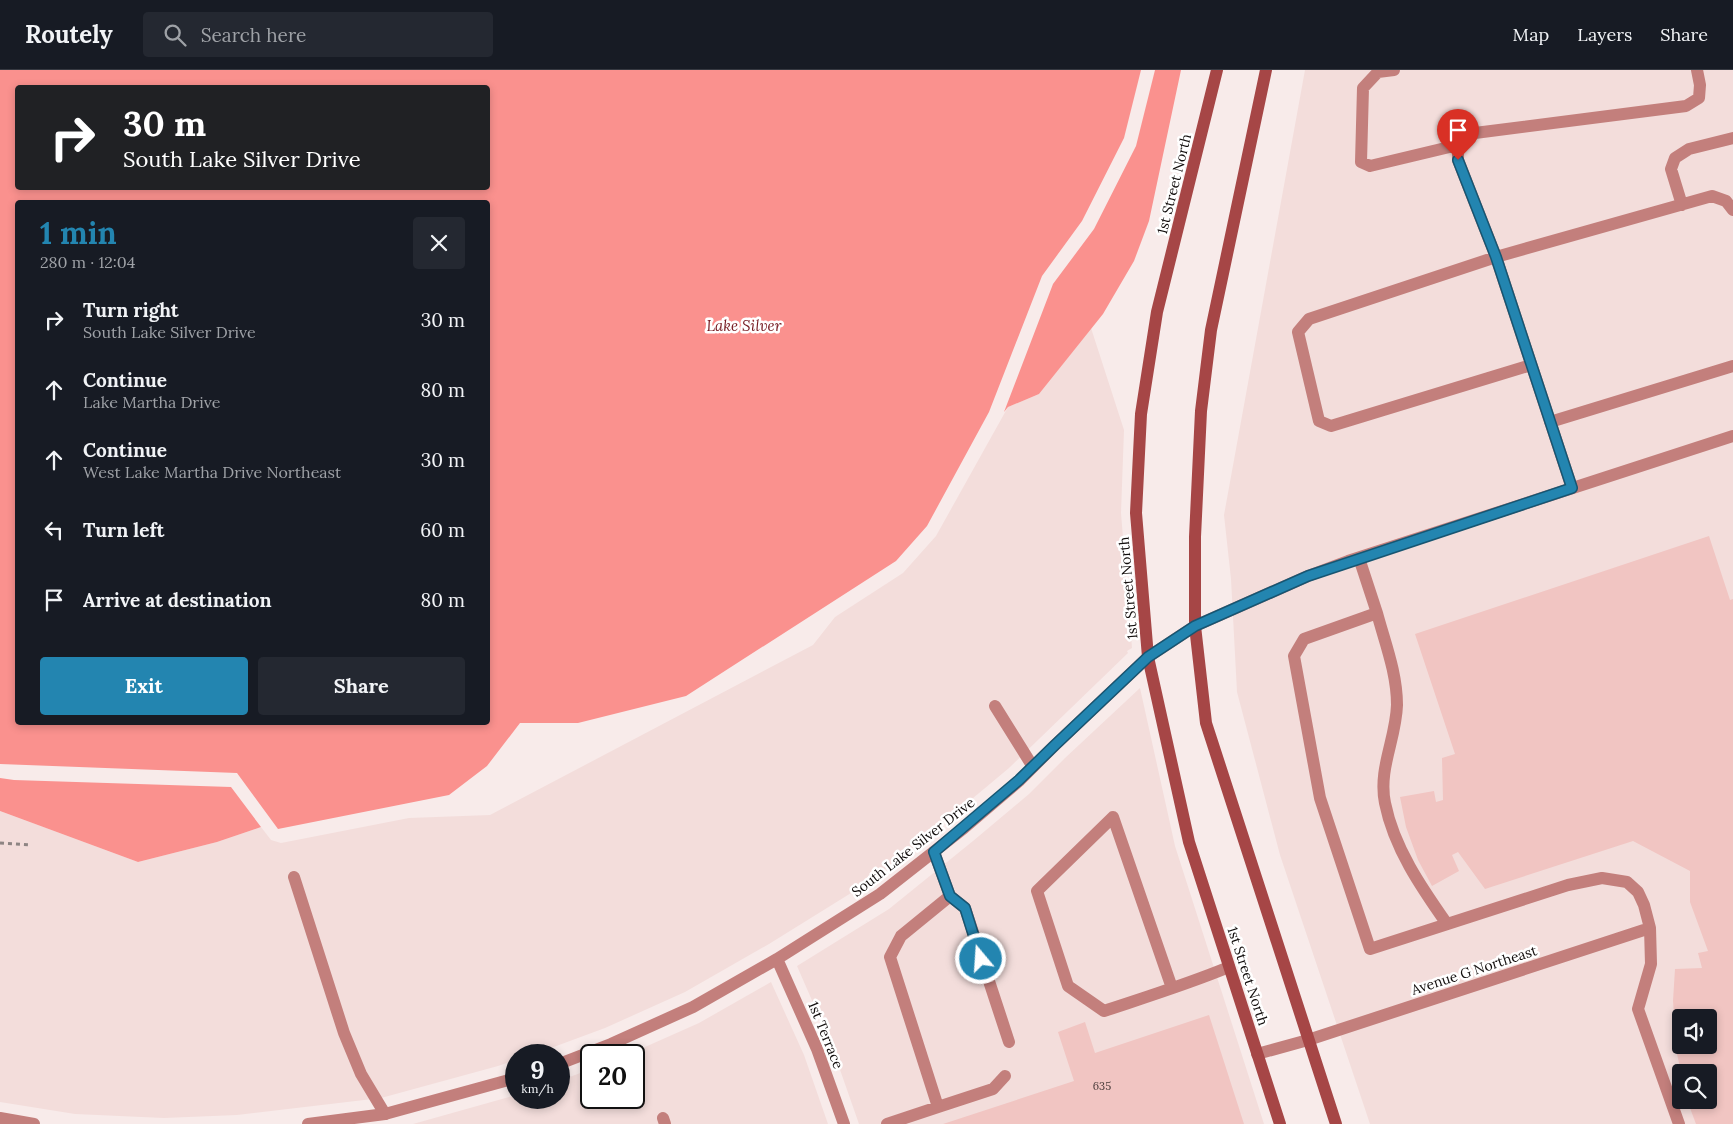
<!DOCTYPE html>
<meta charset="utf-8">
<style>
body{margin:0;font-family:Lora,serif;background:#242831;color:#f1f3f6;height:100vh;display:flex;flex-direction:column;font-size:19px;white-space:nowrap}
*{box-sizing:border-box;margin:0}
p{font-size:16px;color:#9ea1a6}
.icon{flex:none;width:28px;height:28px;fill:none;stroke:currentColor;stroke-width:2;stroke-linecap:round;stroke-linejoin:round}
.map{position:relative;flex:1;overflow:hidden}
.sheet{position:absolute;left:15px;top:130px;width:475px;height:525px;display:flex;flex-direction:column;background:#171b24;border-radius:5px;box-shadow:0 2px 8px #0003}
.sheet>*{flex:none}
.hud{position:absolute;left:15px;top:15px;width:475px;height:105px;border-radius:5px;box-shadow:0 2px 8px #0003;background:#202124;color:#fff;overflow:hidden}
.buttons{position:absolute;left:1672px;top:939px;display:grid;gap:10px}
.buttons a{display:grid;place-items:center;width:45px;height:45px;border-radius:5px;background:#171b24;box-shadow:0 2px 8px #0003;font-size:25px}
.speed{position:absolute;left:505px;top:974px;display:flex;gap:10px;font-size:25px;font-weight:700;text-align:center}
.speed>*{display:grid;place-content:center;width:65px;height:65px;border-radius:50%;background:#171b24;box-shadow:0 2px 8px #0003;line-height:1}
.speed small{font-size:12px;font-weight:400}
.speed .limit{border:2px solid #111;border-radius:8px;background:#fff;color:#111}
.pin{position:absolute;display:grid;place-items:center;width:42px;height:42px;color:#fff;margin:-51px -21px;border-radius:50% 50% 50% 0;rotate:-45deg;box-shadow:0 0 5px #0007}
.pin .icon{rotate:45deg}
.me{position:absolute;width:55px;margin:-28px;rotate:342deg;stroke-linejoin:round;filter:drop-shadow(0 0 4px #0008)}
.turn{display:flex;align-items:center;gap:18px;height:105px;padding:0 25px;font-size:22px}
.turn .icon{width:65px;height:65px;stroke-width:2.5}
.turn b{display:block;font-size:35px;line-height:42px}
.round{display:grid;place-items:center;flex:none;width:52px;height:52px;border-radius:5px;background:#242831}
.headline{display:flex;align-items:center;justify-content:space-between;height:85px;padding:0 25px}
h1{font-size:30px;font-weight:700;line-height:38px;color:#2385b0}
.primary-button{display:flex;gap:10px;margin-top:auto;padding:10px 25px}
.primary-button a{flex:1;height:58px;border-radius:5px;background:#2385b0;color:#fff;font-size:20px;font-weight:700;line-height:58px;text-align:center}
.primary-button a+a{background:#242831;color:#f1f3f6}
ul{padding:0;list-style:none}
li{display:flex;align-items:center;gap:15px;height:70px;padding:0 25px}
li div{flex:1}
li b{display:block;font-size:19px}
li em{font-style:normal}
header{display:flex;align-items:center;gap:30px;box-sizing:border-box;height:70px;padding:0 25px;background:#171b24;border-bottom:1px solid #363941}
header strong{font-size:24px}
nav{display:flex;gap:28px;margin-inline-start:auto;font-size:18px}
.search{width:350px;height:45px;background:#242831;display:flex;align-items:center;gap:12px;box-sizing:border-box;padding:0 18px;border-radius:5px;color:#9ea1a6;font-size:19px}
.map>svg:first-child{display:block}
.built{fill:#f3dddb;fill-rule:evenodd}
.water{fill:#fa918e;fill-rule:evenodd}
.building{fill:#f1c5c2;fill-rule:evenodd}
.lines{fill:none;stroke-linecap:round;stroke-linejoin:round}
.path{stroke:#8d8483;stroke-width:3;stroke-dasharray:4 4;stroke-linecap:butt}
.lane{stroke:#c37f7c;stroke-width:12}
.street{stroke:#c37f7c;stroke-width:12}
.secondary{stroke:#a64646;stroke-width:12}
.route-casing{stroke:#175672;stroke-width:12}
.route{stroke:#2385b0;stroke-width:9}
.labels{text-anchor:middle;stroke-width:5;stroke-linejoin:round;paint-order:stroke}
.number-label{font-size:11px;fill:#493b3a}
.street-label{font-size:14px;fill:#110d0c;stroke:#fff}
.water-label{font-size:15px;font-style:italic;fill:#74181f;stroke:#fff}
</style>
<header>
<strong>Routely</strong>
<div class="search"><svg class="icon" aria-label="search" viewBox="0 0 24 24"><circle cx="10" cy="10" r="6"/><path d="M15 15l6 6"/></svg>Search here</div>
<nav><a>Map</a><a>Layers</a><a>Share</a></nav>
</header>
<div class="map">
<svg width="1733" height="1054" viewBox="0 0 1733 1054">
<rect width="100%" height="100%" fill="#f8ebea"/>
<!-- built -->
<path class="built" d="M1305 0H1733V1054H1370L1280 785 1237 622 1231 509 1224 445ZM1681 948H1709V975H1681ZM1681 1002H1709V1030H1681Z
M1091 258 1124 360 1121 443 1132 578 1127 581 1128 583 1009 698 954 744 872 810 769 874 685 922 605 958 532 985H516V990L498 996 381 1028 237 1045 164 1048 75 1044 0 1032V741L138 792 217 772 261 757 271 770 281 773 409 748 490 745 813 575 835 547 903 503 936 466 1008 337 1039 324Z
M1140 618 1175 776 1264 1054H859L831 974 797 896 889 839 973 771 1029 724 1065 688Z
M771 912 804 985 828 1054H413L516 1025V1028H559V1011L591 999V1028H634V985H627L699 953Z"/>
<!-- water -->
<path class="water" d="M0 0H1141L1124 68 1082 151 1042 206 989 342 927 456 896 491 686 626 578 653H520L487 696 449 725 278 759 237 703 0 694ZM18 18H488V118H18ZM18 132H488V652H18Z
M1155 0H1181L1149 151 1134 191 1103 244 1039 324 1008 337 1004 342 1053 214 1094 159 1136 76Z
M0 708 14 710 231 717 261 757 217 772 138 792 0 741Z"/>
<!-- building -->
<path class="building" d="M1709 466 1730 530 1733 529V1054H1696L1687 1030H1709V1002H1681L1677 984 1673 931 1675 899 1702 898 1698 883 1708 881 1690 832V801L1633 771 1485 819 1458 782 1452 785 1459 801 1432 816 1418 790 1406 757 1400 727 1434 721 1436 732 1443 730 1442 688 1455 684 1415 564ZM1681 948H1709V975H1681Z
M1209 945 1244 1054H943L1074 1011 1058 962 1085 952 1095 983Z"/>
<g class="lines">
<!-- path -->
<path class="path" d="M0 773 30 775"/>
<!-- lane -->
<path class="lane" d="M1394 0 1378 2 1363 18 1361 92 1370 96 1458 75 1475 63 1686 36 1699 28 1700 15 1697 0
M1458 75V90L1496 187 1572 418
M1682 135 1671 99 1675 88 1689 79 1733 68
M1531 295 1331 356 1319 351 1298 262 1309 249 1496 187 1712 126 1726 131 1733 140
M1550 352 1733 296
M1359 488 1377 543 1304 569 1294 586 1320 728 1370 879 1568 815 1602 808 1627 812 1638 822 1644 835 1650 858 1651 894 1638 939 1679 1054
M1377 543C1385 573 1397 603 1397 635 1396 669 1378 699 1385 733 1394 778 1421 817 1447 854
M995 636 1033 697
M934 782 950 826 965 838 1009 972
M294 807 344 963 361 1004 385 1044
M1172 918 1113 747 1037 821 1068 916 1104 941C1146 927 1188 914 1229 897
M1257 984 1308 970 1650 858
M938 1037 993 1019 1005 1006
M663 1048 665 1054
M887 1054 938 1037 890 887 901 866 950 826"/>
<!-- street -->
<path class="street" d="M777 889 817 979 844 1054
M559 994 611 974 693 937 777 889 880 824 964 758 1019 711 1055 675 1148 587 1195 556 1308 506 1348 491 1733 366
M0 1048 34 1054
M308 1054 385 1044 516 1008"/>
<!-- secondary -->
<path class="secondary" d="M1217 0 1157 242 1141 344 1136 443 1148 587 1189 772 1280 1054
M1266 0 1211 260 1201 341 1195 467V556L1206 653 1336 1054"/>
</g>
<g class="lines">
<!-- route casing -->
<g class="route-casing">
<path id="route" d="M981 889 965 838 950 826 934 782 1019 710 1055 675 1148 587 1195 556 1308 506 1572 418 1496 187 1458 90"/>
</g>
<!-- route -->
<use href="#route" class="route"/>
</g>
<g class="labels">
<!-- number labels -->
<g class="number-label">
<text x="1102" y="1020">635</text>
</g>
<!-- street labels -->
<g class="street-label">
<text transform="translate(1174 114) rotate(-76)" y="5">1st Street North</text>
<text transform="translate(1128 518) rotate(-95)" y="5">1st Street North</text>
<text transform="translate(913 777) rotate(-38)" y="5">South Lake Silver Drive</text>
<text transform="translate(1474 900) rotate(-18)" y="5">Avenue G Northeast</text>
<text transform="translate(1248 906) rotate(72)" y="5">1st Street North</text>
<text transform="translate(826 965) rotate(68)" y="5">1st Terrace</text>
</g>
<!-- water labels -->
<g class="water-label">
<text x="744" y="261">Lake Silver</text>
</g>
</g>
</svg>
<div class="buttons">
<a><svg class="icon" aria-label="sound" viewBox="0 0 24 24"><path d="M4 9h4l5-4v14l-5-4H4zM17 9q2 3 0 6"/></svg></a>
<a><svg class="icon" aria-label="search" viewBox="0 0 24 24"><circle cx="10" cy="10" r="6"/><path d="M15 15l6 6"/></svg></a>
</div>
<div class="speed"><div>9<small>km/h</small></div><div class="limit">20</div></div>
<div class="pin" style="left:1458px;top:90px;background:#d93025"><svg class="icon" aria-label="arrive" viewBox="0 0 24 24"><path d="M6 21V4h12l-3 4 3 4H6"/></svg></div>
<svg class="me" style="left:981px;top:889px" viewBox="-20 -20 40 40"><circle r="17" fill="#2385b0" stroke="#fff" stroke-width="3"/><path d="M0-11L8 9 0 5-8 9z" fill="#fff"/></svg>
<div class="hud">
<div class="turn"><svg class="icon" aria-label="right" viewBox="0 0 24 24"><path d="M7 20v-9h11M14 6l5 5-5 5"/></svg><div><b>30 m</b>South Lake Silver Drive</div></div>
</div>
<section class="sheet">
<div class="headline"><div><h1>1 min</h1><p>280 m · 12:04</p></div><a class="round"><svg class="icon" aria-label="close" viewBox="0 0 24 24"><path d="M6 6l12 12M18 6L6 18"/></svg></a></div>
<ul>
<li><svg class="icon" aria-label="right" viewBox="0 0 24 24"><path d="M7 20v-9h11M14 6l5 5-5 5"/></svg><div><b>Turn right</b><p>South Lake Silver Drive</p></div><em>30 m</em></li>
<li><svg class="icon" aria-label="ahead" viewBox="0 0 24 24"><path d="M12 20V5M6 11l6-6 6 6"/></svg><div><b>Continue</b><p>Lake Martha Drive</p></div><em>80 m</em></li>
<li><svg class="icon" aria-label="ahead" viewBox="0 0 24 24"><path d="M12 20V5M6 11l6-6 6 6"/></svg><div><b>Continue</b><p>West Lake Martha Drive Northeast</p></div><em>30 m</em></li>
<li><svg class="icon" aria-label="left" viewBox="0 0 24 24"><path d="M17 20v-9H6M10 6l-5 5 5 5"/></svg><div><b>Turn left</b></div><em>60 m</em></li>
<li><svg class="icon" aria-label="arrive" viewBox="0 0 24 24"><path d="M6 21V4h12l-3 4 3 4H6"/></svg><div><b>Arrive at destination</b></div><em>80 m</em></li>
</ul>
<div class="primary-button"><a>Exit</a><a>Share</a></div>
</section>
</div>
